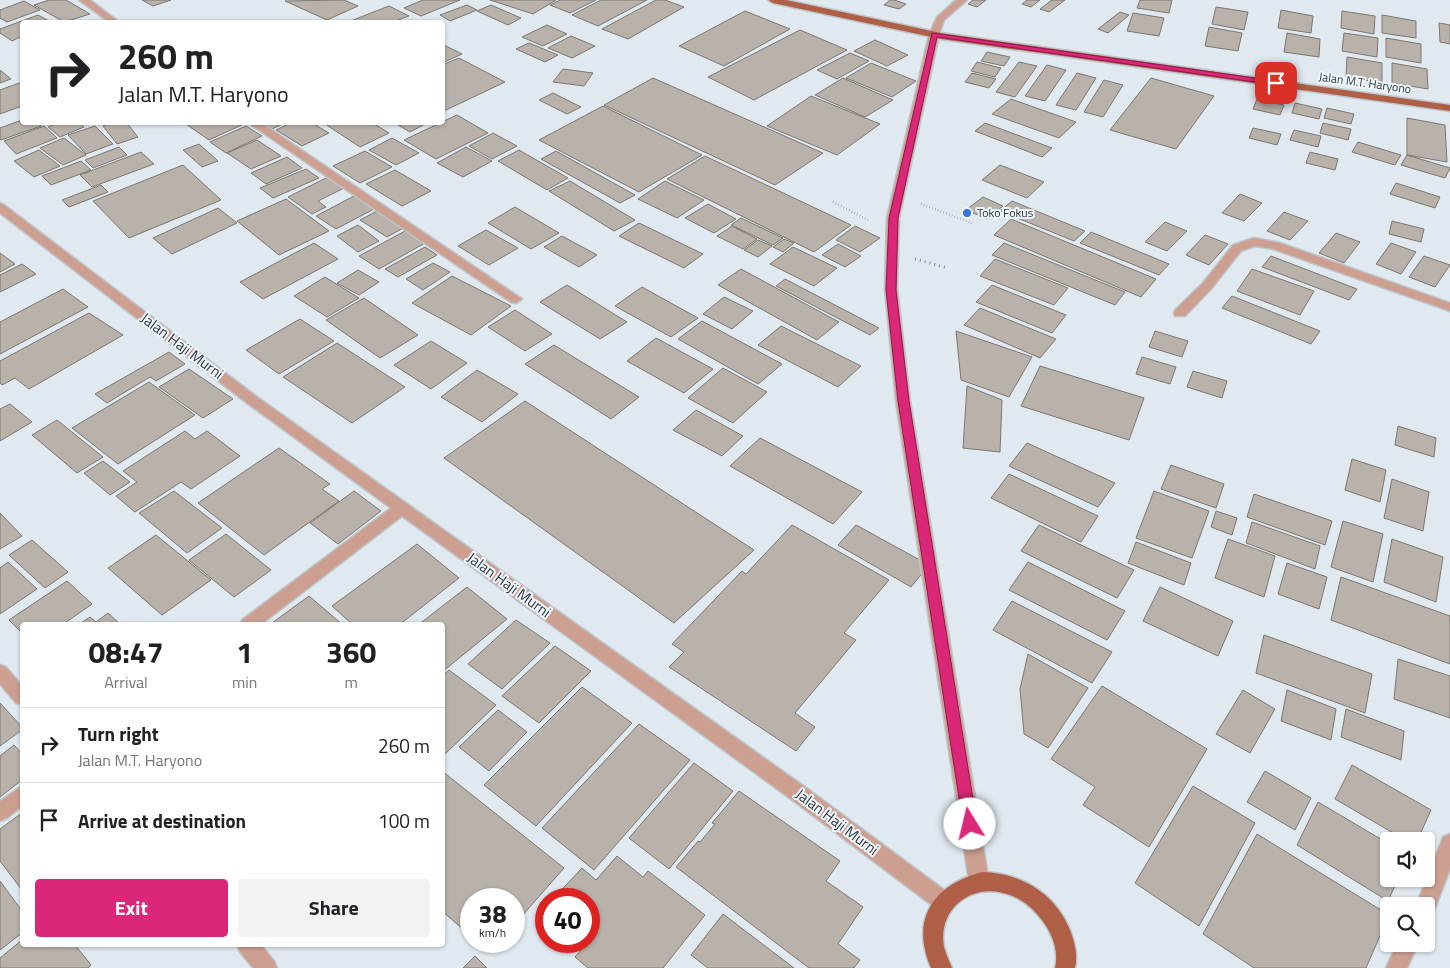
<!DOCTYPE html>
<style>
body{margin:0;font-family:"Titillium Web",sans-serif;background:#f2f2f2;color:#202124;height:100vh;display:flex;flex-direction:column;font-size:19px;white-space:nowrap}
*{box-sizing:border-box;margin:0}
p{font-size:16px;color:#757577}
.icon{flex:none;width:28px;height:28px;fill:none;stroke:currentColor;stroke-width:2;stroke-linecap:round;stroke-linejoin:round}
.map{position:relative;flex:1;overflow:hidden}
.sheet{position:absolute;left:20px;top:622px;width:425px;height:325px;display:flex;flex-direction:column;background:#fff;border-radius:5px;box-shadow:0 1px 4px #0004}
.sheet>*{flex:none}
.banner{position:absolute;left:20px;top:20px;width:425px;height:105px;border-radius:5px;box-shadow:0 1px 4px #0004;background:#fff;color:#202124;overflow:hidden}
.controls{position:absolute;left:1380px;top:832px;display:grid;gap:10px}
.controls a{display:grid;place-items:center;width:55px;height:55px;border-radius:5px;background:#fff;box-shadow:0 1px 4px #0004;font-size:25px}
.speed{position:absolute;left:460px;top:888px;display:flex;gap:10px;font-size:25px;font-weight:700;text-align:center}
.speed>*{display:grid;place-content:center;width:65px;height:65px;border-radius:50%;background:#fff;box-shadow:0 1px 4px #0004;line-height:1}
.speed small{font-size:12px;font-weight:400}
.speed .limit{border:8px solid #d22;background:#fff;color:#111}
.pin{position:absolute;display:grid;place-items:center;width:42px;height:42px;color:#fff;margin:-21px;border-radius:10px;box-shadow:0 2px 8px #0006}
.me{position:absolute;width:55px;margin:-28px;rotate:351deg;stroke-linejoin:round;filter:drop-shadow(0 0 4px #0008)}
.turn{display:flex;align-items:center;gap:18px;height:105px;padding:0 15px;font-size:22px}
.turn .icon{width:65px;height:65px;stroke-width:2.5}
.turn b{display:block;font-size:35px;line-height:42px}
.eta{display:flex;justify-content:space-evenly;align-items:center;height:85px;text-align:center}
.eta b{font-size:30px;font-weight:700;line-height:35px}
.primary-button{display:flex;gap:10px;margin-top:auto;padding:10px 15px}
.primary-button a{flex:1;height:58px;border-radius:5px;background:#db2777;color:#fff;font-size:20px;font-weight:700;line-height:58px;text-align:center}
.primary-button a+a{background:#f2f2f2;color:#202124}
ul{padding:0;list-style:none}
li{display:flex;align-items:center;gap:15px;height:75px;padding:0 15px;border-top:1px solid #e0e0e0}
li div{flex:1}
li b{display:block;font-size:19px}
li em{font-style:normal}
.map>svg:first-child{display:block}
.building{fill:#b9b2ab;stroke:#7c766f}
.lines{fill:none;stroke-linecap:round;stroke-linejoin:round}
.minor-casing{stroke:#bec6cc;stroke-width:3}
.major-casing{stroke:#bec6cc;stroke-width:3}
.path-far1{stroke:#848a8f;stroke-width:2.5;stroke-dasharray:0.5 2.5;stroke-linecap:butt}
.path{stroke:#848a8f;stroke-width:3;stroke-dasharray:1 4;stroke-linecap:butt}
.minor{fill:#cd9f90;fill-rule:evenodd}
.major{fill:#af5f45;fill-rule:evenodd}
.route{fill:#db2777;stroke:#8e194d}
.poi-dot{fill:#3475e2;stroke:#eef6fd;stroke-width:2}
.labels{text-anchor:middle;stroke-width:4;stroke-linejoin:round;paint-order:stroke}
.far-street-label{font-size:12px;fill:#35383b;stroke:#eef6fd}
.far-poi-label{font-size:12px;fill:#35383b;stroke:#eef6fd;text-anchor:start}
.street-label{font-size:15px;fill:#35383b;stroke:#eef6fd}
</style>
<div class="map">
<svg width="1450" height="968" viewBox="0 0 1450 968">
<rect width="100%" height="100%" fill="#e0e9f0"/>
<!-- building -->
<path class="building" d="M49 0H66L90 14 64 22 34 5Z
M142 0H171L153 6Z
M344 0 358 6 327 20 285 1Z
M423 0H460L421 16 404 8Z
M490 0H556L533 14Z
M560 0H596L570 13 550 5Z
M601 0H647L598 26 572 15Z
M656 0H665L684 7 628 39 602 29Z
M890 0H894L906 4 899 9 884 5Z
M973 0H986L977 7 968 4Z
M1027 0H1040L1031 7 1022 4Z
M1052 0H1065L1049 12 1040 9Z
M1140 0H1172L1169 13 1137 8Z
M24 1 40 10 7 22 0 18V10Z
M467 5 477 10 450 21 440 15Z
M491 5 521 18 508 25 477 11Z
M389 6 409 16 392 22H348Z
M1216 7 1248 12 1244 30 1212 24Z
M1281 10 1313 16 1311 33 1278 28Z
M745 11 790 29 724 66 679 46Z
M1342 11 1375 16 1374 34 1341 28Z
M1120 12 1129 15 1108 33 1098 29Z
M1133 13 1164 18 1159 36 1127 31Z
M38 15 51 22H22V36L12 41 0 33V29Z
M1382 15 1416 21V38L1382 33Z
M1439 23 1450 25V44L1440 42Z
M547 25 567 34 543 46 522 37Z
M1209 27 1242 33 1238 51 1205 46Z
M800 30 847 50 754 100 708 77Z
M1287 33 1320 39 1319 57 1284 52Z
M1344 33 1378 38 1377 57 1342 51Z
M571 36 595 46 572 58 548 48Z
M1386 38 1421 44V63L1386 57Z
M875 40 908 55 887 66 854 51Z
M529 43 558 55 545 62 516 49Z
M442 44 462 54 442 63Z
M987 52 1010 57 1004 66 981 61Z
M850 53 869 61 837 79 817 70Z
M1347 57 1382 63V83L1346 77Z
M459 58 505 82 446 110 442 108V65Z
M977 62 1001 68 995 77 971 71Z
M1019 62 1037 66 1015 97 996 92Z
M871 63 916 81 892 97 846 78Z
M1392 63 1427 69 1428 89 1392 83Z
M1047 65 1066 70 1045 101 1025 96Z
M563 69 593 73 584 86 553 82Z
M0 70 11 79 0 83Z
M972 73 996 79 989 88 965 82Z
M1077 73 1096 78 1076 110 1056 105Z
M653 78 823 153 775 185 604 105Z
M843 78 893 100 865 117 815 95Z
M1151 78 1214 96 1176 149 1110 130Z
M1104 80 1123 85 1103 117 1084 112Z
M22 82V106L0 114V90Z
M553 93 581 107 567 114 539 100Z
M811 96 880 124 837 155 767 126Z
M1011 99 1076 122 1059 138 992 114Z
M1257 99 1284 105 1280 115 1253 109Z
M1295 103 1322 109 1319 119 1292 113Z
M603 106 702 155 639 192 539 140Z
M1327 108 1354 114 1351 124 1324 118Z
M457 115 488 133 436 159 404 140Z
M1407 118 1445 125 1447 162 1407 155Z
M22 120V122H38L41 126 1 140 0 139V128Z
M59 122H79L84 127 60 137 48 127Z
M114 122H126L138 137 117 144 103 126Z
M183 122H245L246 123 209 140Z
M261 122H287L272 129Z
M293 122H310L329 133 302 146 276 130Z
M322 122H371L389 133 360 147Z
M393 122H429L410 132Z
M985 123 1052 148 1042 157 975 131Z
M1323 123 1351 129 1348 140 1320 133Z
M44 126 57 138 16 154 4 141Z
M95 126 113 144 86 154 68 135Z
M246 126 262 136 226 153 210 142Z
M1253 128 1281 134 1277 145 1249 138Z
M1294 130 1321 136 1318 147 1290 140Z
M493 133 517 146 492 159 469 146Z
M64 138 86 155 63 165 40 148Z
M392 138 419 153 396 165 369 150Z
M257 140 281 156 251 169 227 153Z
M1358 142 1401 155 1395 165 1352 152Z
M199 144 218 161 202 167 183 150Z
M119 147 127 155 93 168 85 160Z
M466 147 492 161 463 177 437 163Z
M39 150 60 166 34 177 14 161Z
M519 150 568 178 547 190 498 161Z
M365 151 392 167 360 183 333 166Z
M556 151 635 195 620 203 541 159Z
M141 152 154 164 92 187 80 175Z
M1310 152 1338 159 1335 170 1306 163Z
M1407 155 1450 168 1445 178 1401 165Z
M705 156 851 225 814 252 667 179Z
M287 157 302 168 266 184 251 173Z
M81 161 91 170 51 185 42 176Z
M183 165 221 200 129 238 93 201Z
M1000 165 1044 182 1027 198 982 180Z
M306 169 319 178 273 198 260 188Z
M395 170 431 191 402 206 366 184Z
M328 177 344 188 318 201 326 207 312 214 288 197Z
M570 181 635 220 614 231 549 191Z
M665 181 704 200 677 218 638 199Z
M1396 183 1440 197 1435 208 1390 194Z
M101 185 108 192 69 207 62 200Z
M1240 194 1262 203 1244 221 1222 213Z
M354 196 374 209 336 229 316 216Z
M983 197 1003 206 987 219 966 210Z
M286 199 329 231 279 255 237 221Z
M1012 201 1085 231 1074 241 1000 211Z
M708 204 736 219 714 233 685 218Z
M515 207 559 233 531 249 488 223Z
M218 208 237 223 172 254 153 238Z
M379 210 405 227 387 237 360 220Z
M1284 212 1308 221 1290 240 1267 231Z
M741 218 783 238 773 245 731 225Z
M1011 219 1156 279 1141 297 994 235Z
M1392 221 1424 229 1421 242 1389 234Z
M1165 222 1187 231 1167 251 1145 242Z
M639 223 703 254 684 268 619 236Z
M358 225 379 241 358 252 337 236Z
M732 226 757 239 743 249 717 236Z
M855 226 880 238 860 252 836 240Z
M486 230 518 248 489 265 458 246Z
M405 231 425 243 379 269 359 256Z
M1091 232 1169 264 1159 275 1080 243Z
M1336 233 1360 242 1344 263 1319 253Z
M1205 235 1228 244 1209 265 1186 255Z
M562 236 597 255 579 267 544 247Z
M784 239 794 243 783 252 773 247Z
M758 240 772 246 758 257 744 250Z
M314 243 338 259 263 299 240 282Z
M1004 243 1125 292 1115 305 992 255Z
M1391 243 1416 252 1401 274 1376 264Z
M838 244 861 256 845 267 822 255Z
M425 247 437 255 398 277 385 269Z
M793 247 837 268 814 286 770 264Z
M0 253 15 264 0 272Z
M1271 256 1357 289 1349 300 1262 267Z
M1424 256 1450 265 1435 287 1409 277Z
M995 259 1068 288 1054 305 980 276Z
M433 263 450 272 423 290 406 279Z
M22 264 36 274 0 292V275Z
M741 269 839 322 817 340 718 285Z
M1252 269 1314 291 1300 315 1237 291Z
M358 270 379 282 359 295 337 283Z
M452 276 511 306 471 335 412 303Z
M325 277 359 298 327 317 294 296Z
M785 279 879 328 870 335 776 286Z
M567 285 627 322 600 339 540 302Z
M992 285 1066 315 1052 333 976 302Z
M642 287 698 318 671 337 615 306Z
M63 289 88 307 0 354V322Z
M1232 296 1320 331 1311 344 1222 308Z
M724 297 753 311 732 329 703 314Z
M364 298 418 335 380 358 326 320Z
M980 308 1056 339 1040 358 964 325Z
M515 310 552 334 525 351 488 327Z
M89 313 123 335 29 389 15 378 2 385 0 383V361Z
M300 319 334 341 279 374 246 350Z
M702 321 782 364 758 384 678 339Z
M781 326 861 366 838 387 758 345Z
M956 331 1032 357 1009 397 961 380Z
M1155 331 1188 341 1182 357 1149 347Z
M656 338 713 369 684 393 627 361Z
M431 341 467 363 431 389 394 365Z
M337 343 405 387 352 423 283 377Z
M554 345 639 397 611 419 525 364Z
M169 352 185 364 156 381 150 377 107 403 95 394Z
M1142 357 1176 367 1170 384 1136 374Z
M1040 366 1144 398 1129 440 1021 406Z
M723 368 767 392 733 423 688 398Z
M189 369 233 399 203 418 159 387Z
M477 370 518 394 482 422 441 397Z
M1193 371 1227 381 1222 398 1187 387Z
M149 382 195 415 118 464 72 428Z
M967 386 1002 400 1000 452 963 448Z
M525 401 754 550 674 623 444 458Z
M10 404 32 422 0 441V409Z
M696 410 743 436 722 456 673 430Z
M57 420 103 457 77 473 32 435Z
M1398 426 1436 438 1434 457 1395 445Z
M185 431 195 439 207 431 240 456 191 489 181 482 135 512 116 496 137 482 123 471Z
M760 438 862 492 833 524 730 466Z
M1027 443 1115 483 1098 507 1009 466Z
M279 448 330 484 322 489 339 501 264 555 198 503Z
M1352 459 1386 470 1380 502 1345 490Z
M103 461 130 482 110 495 84 473Z
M1171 465 1224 484 1216 508 1161 489Z
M1009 474 1098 516 1081 542 991 498Z
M1392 479 1429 492 1423 531 1384 518Z
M174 491 222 528 187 553 139 513Z
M354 491 381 511 338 544 310 523Z
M1154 491 1209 511 1192 558 1136 538Z
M1254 494 1332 521 1325 545 1247 517Z
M1216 511 1237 518 1232 535 1211 527Z
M0 513 22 536 0 549Z
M1343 521 1383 534 1373 582 1331 567Z
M1252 522 1320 546 1315 569 1246 543Z
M792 525 889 580 844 633 856 640 795 713 815 727 796 751 669 667 684 652 672 644 742 571 746 574Z
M856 525 929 565 911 587 838 545Z
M1039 525 1134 570 1117 598 1021 551Z
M226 534 271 570 234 597 189 560Z
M156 535 211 580 162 615 108 568Z
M1228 539 1275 556 1264 597 1215 578Z
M1392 539 1443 557 1436 602 1384 582Z
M32 540 68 572 45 588 9 555Z
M1136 542 1191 563 1184 585 1128 563Z
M417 544 459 578 399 625H353L332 606Z
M8 562 37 589 0 614V568Z
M1028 562 1125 611 1107 640 1009 590Z
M1287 563 1327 577 1319 609 1278 594Z
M1341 577 1450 616V664L1331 620Z
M67 581 92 604 62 625H22V633L9 620Z
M467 587 507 619 442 672V625H418Z
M1160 587 1233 621 1218 656 1143 621Z
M309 596 343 625H275L272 623Z
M1012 601 1112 652 1092 683 993 630Z
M108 613 121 625H78L90 617 96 622Z
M516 620 550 643 502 689 468 664Z
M1264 635 1372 674 1365 713 1256 673Z
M555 646 591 671 539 723 502 696Z
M1028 654 1088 688 1048 748 1024 734 1020 689Z
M1398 659 1450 676V718L1394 699Z
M449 670 496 705 445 754 442 752V676Z
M1102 686 1207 749 1149 847 1083 805 1095 787 1051 759Z
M582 687 632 723 536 826 484 785Z
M1243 690 1275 709 1250 753 1216 734Z
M1287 690 1336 709 1331 740 1281 721Z
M0 703 22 727V730L0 746Z
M1346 709 1404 731 1401 760 1341 737Z
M498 710 527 732 489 771 459 747Z
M639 724 690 760 594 870 542 828Z
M14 745 22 754V780L0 797V756Z
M694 763 733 791 669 869 629 838Z
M1352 765 1431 810 1417 841H1407L1335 799Z
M442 771 564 868 514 925V899H471V936L442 911Z
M1265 771 1311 798 1295 830 1247 802Z
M1193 786 1255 823 1199 926 1135 883Z
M739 791 840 861 826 881 863 907 838 944 860 960 854 968H809L676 867 698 841 700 842 715 824 712 823Z
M1318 802 1389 844V879H1398L1388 901 1297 845Z
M22 813V890L0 861V829Z
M1257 834 1389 915 1366 968H1254L1203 934Z
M617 856 643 877 648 871 705 915 663 968H588L575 957 589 941V899H553L582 868 596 880Z
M0 881 22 911V933L0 950Z
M723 914 794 968H708L691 955Z
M22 940V945H75L91 965 88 968H0V958Z
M478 941H499L490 952Z
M475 956 487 968H463Z"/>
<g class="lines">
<!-- minor casing -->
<g class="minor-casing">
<path id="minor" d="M79 0H90L119 22H109Z
M956 0H967L944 20 939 35 899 218 897 289 910 401 989 882 986 889 979 892 972 889 969 882 896 401 885 289 887 218 929 35 937 17Z
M247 122H260L522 299 516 303 511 302Z
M0 203 4 205 257 397 809 790 951 895 954 902 951 909 944 912 937 909 795 802 402 516 260 625H240L242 620 391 508 247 403 0 213Z
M1254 238 1280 243 1450 303V311L1273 249 1255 246 1241 251 1211 289 1185 316H1175L1174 313 1175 310 1203 283 1233 245Z
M0 665 6 667 22 686V705L16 703 0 684Z
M22 786V806L7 818 0 821V801Z
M1450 834V869L1433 913 1426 916V906H1416L1443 837Z
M1397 944H1418L1407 968H1386Z
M237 945H261L274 961 277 968H253L240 952Z"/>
</g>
<!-- major casing -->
<g class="major-casing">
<path id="major" d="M768 0H786L941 33 1450 105V111L941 39 773 3Z
M982 872C1021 873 1055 893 1070 930 1075 943 1078 955 1075 968H1055C1058 955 1055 942 1049 931 1041 916 1027 901 1010 895 974 881 937 907 944 947 946 954 949 961 952 968H931C910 919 933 885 982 872Z"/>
</g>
<!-- path-far1 -->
<path class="path-far1" d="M833 202 868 220
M921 204 972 223"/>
<!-- path -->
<path class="path" d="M915 259 948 268"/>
<!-- minor -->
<use href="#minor" class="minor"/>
<!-- major -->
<use href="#major" class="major"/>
</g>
<!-- route -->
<path class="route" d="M932 33 1276 81 1280 83 1276 85 937 37 898 218 896 290 909 401 977 824 975 829 970 831 965 829 963 824 898 401 886 290 889 218Z"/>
<!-- markers -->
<circle class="poi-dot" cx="967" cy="213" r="5"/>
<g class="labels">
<!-- far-street labels -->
<g class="far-street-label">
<text transform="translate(1365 83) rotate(8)" y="4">Jalan M.T. Haryono</text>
</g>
<!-- far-poi labels -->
<g class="far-poi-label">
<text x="977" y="217">Toko Fokus</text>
</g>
<!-- street labels -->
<g class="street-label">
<text transform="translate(182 346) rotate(37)" y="5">Jalan Haji Murni</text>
<text transform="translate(509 585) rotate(36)" y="5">Jalan Haji Murni</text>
<text transform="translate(837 822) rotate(37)" y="5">Jalan Haji Murni</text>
</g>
</g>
</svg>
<div class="controls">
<a><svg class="icon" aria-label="sound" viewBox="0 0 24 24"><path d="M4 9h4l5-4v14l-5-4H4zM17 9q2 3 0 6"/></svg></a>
<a><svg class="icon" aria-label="search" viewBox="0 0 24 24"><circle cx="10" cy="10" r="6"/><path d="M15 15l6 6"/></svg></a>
</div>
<div class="speed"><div>38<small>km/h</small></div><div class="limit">40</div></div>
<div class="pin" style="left:1276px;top:83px;background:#d93025"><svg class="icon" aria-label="arrive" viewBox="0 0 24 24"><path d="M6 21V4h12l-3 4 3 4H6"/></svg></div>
<svg class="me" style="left:970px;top:824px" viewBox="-20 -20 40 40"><circle r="19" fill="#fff"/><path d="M0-13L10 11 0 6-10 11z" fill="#db2777"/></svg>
<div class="banner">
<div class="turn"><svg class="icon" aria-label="right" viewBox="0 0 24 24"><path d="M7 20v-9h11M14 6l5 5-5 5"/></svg><div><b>260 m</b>Jalan M.T. Haryono</div></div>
</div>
<section class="sheet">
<div class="eta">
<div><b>08:47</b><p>Arrival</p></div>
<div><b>1</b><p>min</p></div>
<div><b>360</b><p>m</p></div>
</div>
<ul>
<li><svg class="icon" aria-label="right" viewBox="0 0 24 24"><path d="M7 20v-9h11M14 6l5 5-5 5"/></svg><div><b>Turn right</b><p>Jalan M.T. Haryono</p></div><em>260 m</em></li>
<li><svg class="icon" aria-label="arrive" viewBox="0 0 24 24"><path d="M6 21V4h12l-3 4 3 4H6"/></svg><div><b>Arrive at destination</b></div><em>100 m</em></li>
</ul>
<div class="primary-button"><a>Exit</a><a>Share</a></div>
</section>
</div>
